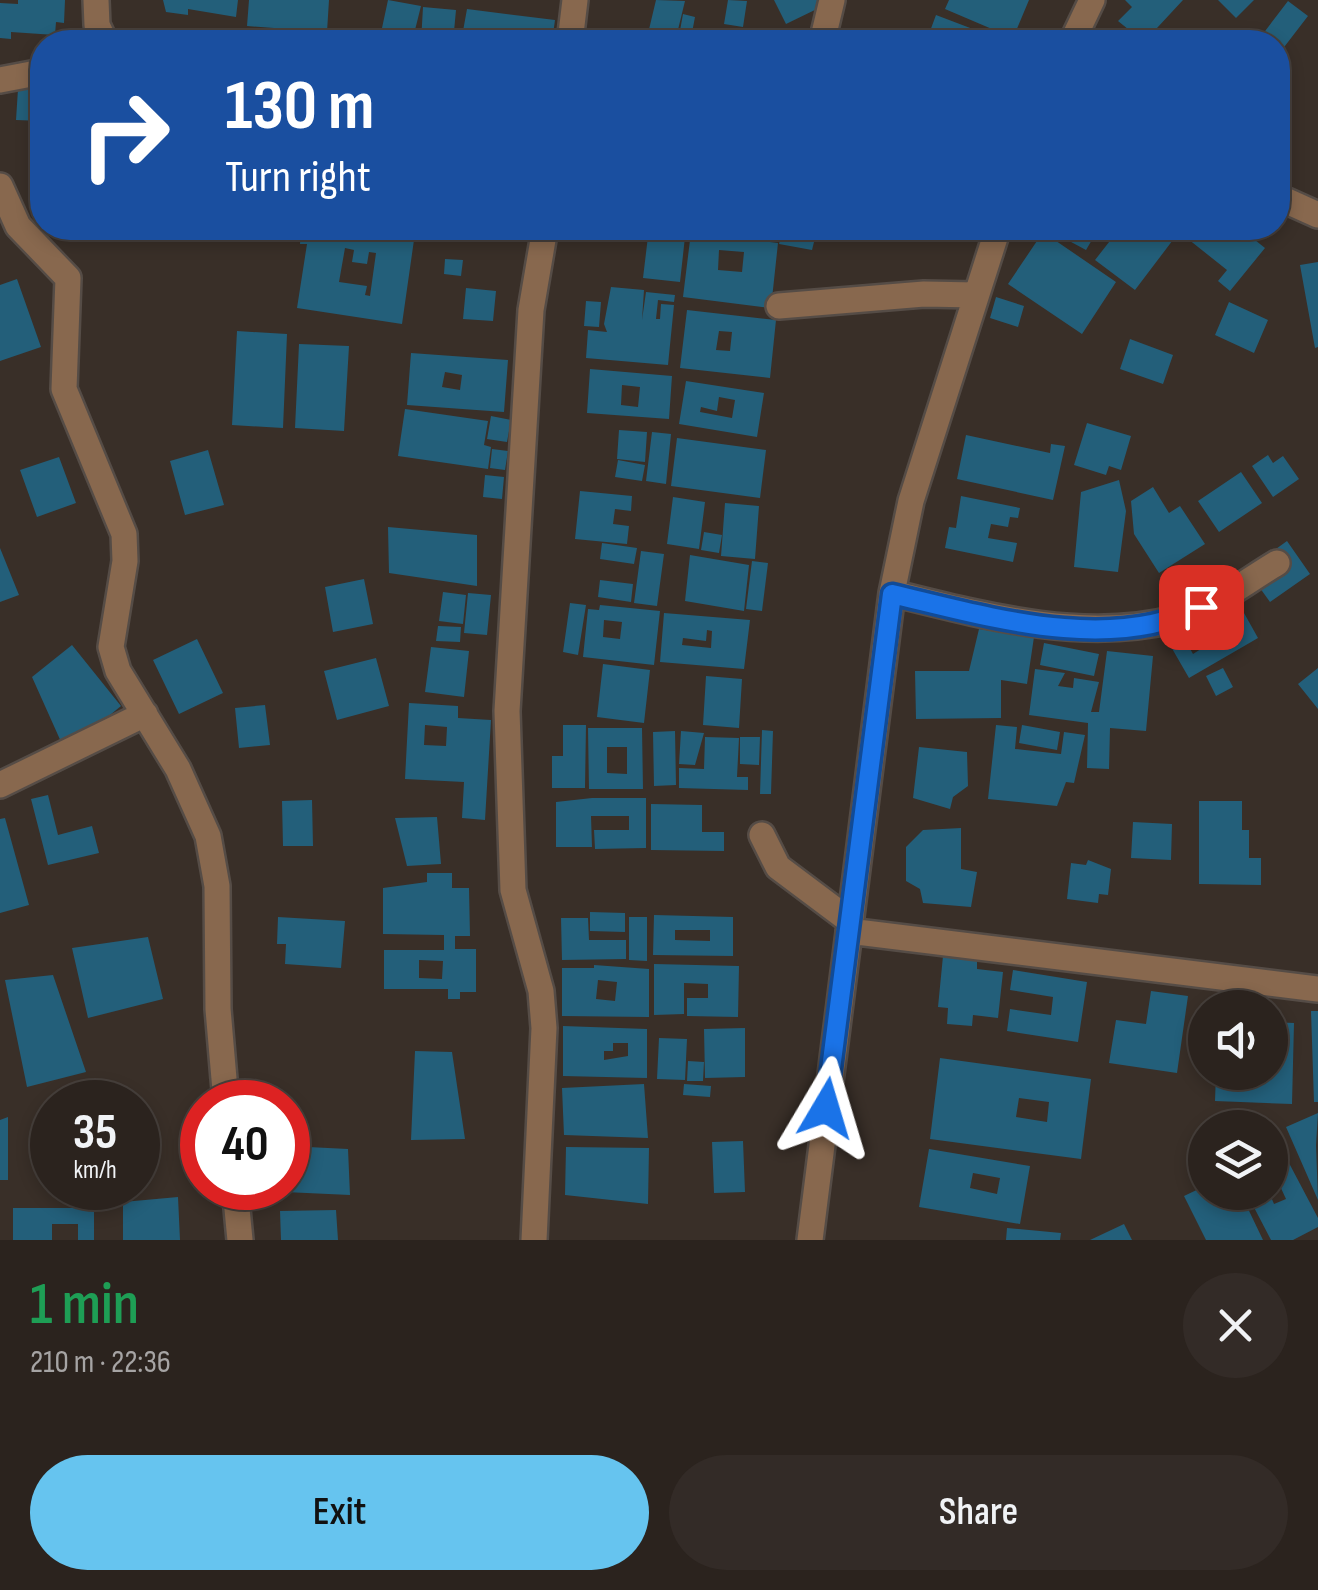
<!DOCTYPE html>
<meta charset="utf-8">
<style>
body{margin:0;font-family:"Sofia Sans Condensed",sans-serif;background:#332b27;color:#f1f3f6;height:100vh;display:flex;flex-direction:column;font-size:38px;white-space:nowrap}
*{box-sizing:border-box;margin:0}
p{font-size:32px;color:#a6a4a4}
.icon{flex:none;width:55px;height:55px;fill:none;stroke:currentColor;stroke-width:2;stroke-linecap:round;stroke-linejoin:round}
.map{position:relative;height:1240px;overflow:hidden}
.side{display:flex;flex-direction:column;background:#2b231e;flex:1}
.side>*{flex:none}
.hud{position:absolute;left:30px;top:30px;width:1260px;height:210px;border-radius:40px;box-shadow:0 5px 15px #0003,0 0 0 2px #47403c;background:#1a4fa0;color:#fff;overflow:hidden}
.buttons{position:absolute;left:1188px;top:990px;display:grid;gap:20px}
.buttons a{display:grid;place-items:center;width:100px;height:100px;border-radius:50%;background:#2b231e;box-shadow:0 5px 15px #0003,0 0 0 2px #47403c;font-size:50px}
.speed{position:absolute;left:30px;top:1080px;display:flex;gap:20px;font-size:50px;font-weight:700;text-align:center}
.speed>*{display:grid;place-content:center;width:130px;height:130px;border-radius:50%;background:#2b231e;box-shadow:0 5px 15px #0003,0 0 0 2px #47403c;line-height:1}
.speed small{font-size:25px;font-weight:400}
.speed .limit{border:15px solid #d22;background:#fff;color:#111}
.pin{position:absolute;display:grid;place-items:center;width:85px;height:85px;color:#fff;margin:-42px;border-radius:20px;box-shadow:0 5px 15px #0006}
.me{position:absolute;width:110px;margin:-55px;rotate:7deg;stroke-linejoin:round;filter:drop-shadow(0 0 8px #0008)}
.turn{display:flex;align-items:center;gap:35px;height:210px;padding:0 30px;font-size:45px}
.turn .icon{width:130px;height:130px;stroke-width:2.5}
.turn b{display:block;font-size:70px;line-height:85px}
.round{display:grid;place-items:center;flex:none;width:105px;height:105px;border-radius:52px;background:#332b27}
.headline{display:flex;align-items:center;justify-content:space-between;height:170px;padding:0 30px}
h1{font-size:60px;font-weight:600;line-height:75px;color:#1e9e55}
.action{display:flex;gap:20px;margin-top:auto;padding:20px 30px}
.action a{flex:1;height:115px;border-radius:60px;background:#66c4ef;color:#111;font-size:40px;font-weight:600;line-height:115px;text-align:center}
.action a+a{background:#332b27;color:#f1f3f6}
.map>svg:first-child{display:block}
.building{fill:#235f7a;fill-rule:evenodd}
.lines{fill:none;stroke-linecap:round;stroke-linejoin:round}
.minor-casing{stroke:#554c46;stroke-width:30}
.minor{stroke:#88684e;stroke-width:25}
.route-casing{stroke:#114b97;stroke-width:25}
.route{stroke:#1a73e8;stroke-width:18}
</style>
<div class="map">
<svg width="1318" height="1240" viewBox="0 0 1318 1240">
<rect width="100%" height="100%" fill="#392f28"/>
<!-- building -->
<path class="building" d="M18 0H65L64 23 56 22 55 35 11 32V39L0 38V3L18 4Z
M163 0H238L236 17 188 9V15L166 12Z
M249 0H329L327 32 247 26Z
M388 0 421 6 412 42H379Z
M656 0 685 1 675 42H646Z
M728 0 747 1 743 27 724 24Z
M774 0H817L821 7 786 24Z
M949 0H1029L1013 38 945 9Z
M1125 0H1183L1144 42 1118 21 1132 7Z
M1218 0H1254L1236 18Z
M1288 1 1308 16 1278 55V42L1259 39Z
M423 7 456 10 453 42H421Z
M467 9 555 20 552 42H513L515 33 488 29 486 42H461Z
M683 14 695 17 691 38 679 36Z
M936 15 1007 42H926Z
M18 89 42 91V121L16 120Z
M301 228H366V234L414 240 402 324 297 308 307 244H300ZM345 248 354 250 352 262 367 264 369 252 376 253 370 296 365 295 367 286 339 282Z
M649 228H686L680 282 643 278Z
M725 228H780L778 238Z
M783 228 816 234 812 250 779 244Z
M1045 228H1099L1086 250Z
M1120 228H1182L1135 290 1095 260Z
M1197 228H1240L1265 248 1230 291 1218 281 1227 270 1188 239Z
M691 232 778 243 771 308 683 297ZM719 250 744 252 742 272 718 270Z
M1043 232 1116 282 1082 334 1008 284Z
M445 259 463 260 461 276 444 274Z
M1318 262V347L1315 348 1300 265Z
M17 279 41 347 0 361V285Z
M611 287 644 290 642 320 646 292 675 295 674 302 658 300 656 319H660L661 304 674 305 668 365 586 358 588 330 607 332 604 324Z
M466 288 496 291 493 321 463 319Z
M996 297 1024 306 1018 327 990 318Z
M586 301 601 302 599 327 584 326Z
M1229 302 1268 320 1254 353 1215 335Z
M687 310 776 320 770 378 680 368ZM719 331 732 332 730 351 716 350Z
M237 331 287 334 283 428 232 425Z
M1130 339 1173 355 1163 384 1120 369Z
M299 344 349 346 344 431 295 428Z
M411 353 508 360 504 412 407 405ZM445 372 462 375 460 390 442 387Z
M590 369 672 376 669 419 587 413ZM622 385 640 387 638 407 621 405Z
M686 381 764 393 757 437 679 424ZM719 397 735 400 732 418 700 412 701 407 717 411Z
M405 409 488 421 484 445 491 447 488 469 398 456Z
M491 416 511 420 507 442 487 439Z
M1087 423 1131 436 1121 470 1109 466 1106 475 1074 465Z
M619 430 647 432 645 462 617 459Z
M652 432 671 434 666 484 646 481Z
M966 435 1050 453 1051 444 1065 446 1053 500 957 479Z
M677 438 766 450 760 498 671 486Z
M492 449 508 451 505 470 490 468Z
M208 450 224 505 185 515 170 461Z
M1268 455 1273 463 1283 456 1299 479 1273 497 1252 466Z
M59 457 76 503 37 517 20 470Z
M618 460 645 465 642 481 615 477Z
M1241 472 1262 503 1219 532 1198 501Z
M485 475 504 477 502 499 483 497Z
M1119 480 1126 511 1118 572 1074 567 1081 492Z
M1153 487 1169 513 1180 506 1205 544 1159 573 1134 534 1131 501Z
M580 491 632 496 631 511 615 509 613 524 629 526 627 544 575 539Z
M961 496 1020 508 1018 518 1010 517 1008 527 991 524 988 538 1017 543 1013 562 945 548 949 527 956 528Z
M673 497 705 502 699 549 667 544Z
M725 503 759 506 755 559 721 556Z
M388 527 477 535V586L389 573Z
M704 532 722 535 719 553 701 550Z
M1287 541 1310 574 1270 602 1247 570Z
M602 543 637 548 634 564 600 559Z
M0 548 19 595 0 602Z
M641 551 664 554 657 606 634 603Z
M690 555 749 565 744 611 685 601Z
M752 561 768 563 762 611 746 609Z
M364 579 373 624 333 632 325 587Z
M600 580 633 584 631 602 598 597Z
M443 592 466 595 463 624 439 621Z
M468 593 491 595 487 635 464 633Z
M570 603 586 605 578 655 563 652Z
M1239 604 1258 638 1189 678 1170 645 1183 636 1193 654 1204 647 1194 630Z
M600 605 660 611 654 665 583 657 588 609 599 610ZM604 620 622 622 620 639 603 637Z
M664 613 750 620 744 669 660 662ZM707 630 712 631 711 648 682 645 683 638 706 641Z
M438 626 461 627 460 642 436 641Z
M979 629 1034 637 1027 684 1001 680V718L916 719 915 671H969Z
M197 639 223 693 179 714 153 660Z
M1044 643 1099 654 1094 676 1040 665Z
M72 645 121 706 88 733 62 744 32 677Z
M431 647 469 651 464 697 425 692Z
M1107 651 1153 656 1146 731 1110 728 1109 769 1087 768 1088 723 1029 715 1035 669 1065 673 1058 686 1073 688 1074 678 1099 682 1091 712H1099Z
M376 658 389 706 337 720 324 671Z
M603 664 650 670 644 723 597 717Z
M1223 668 1233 687 1216 696 1206 676Z
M1318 668V709L1298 684Z
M706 676 742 679 739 728 703 725Z
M409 703 458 706V718L491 720 485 820 462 818 464 782 405 779ZM425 725 447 727 446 746 424 745Z
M265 705 270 745 239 748 235 708Z
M563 725H586L585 788H552V756H563Z
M996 725 1017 727 1015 749 1061 754 1064 732 1085 735 1074 783 1066 782 1057 806 988 799Z
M1022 725 1060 732 1057 750 1019 743Z
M588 728H642L643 789H589ZM607 747H627V774L607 773Z
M762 730 773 731 771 794H760Z
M675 731 676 785 654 786 653 732Z
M681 731 704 733 695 765 679 764Z
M705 737 739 738 737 777H748V790L679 788V768L704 769Z
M740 737H760L759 765 740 764Z
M919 747 967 752 968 786 953 797 950 809 913 798Z
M48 795 58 835 92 826 99 853 48 865 31 799Z
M592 798H646V848L595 849 594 830H629V816H591L592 847H556V802Z
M312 800 313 846H283L282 801Z
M1199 801H1242V830H1249V858H1261V885L1199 884Z
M651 804 702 805V832H724V851L651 850Z
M437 817 441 864 407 866 395 818Z
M5 818 29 905 0 913V819Z
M1133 822 1172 824 1171 860 1131 858Z
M961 828V869L977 872 971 907 923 903 920 889 906 881V847L923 830Z
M1088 860 1111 869 1108 895 1099 894 1098 903 1067 899 1071 863 1086 865Z
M427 873H452V888H469L470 936H455V949H476V992H460V999H448V989H384V950H444V935L383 934V888L427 882ZM419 960 443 961 442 979 419 978Z
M590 912 625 913V932L590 931Z
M654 915 733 917V956L653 955ZM675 930H710V941L675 940Z
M278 917 345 921 341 968 285 964 286 944H277Z
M629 917H647V961L629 960Z
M561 918H588L589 940H626V959L562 960Z
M148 937 163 999 88 1018 72 948Z
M943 956 977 959V969L1003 972 998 1018 973 1015 972 1026 947 1024 948 1008 938 1007Z
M654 964 739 966 738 1017 687 1016V998H708V984L684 983V1014L654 1015Z
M594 965 649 969V1017L562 1016V968H594ZM598 980 617 982 615 1001 596 999Z
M1013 970 1087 982 1078 1042 1007 1031 1010 1009 1051 1015 1053 997 1010 990Z
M53 975 86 1072 27 1087 5 980Z
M1151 991 1188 996 1177 1073 1109 1063 1116 1020 1146 1024Z
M1311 1011H1318V1102H1314Z
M1270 1022 1294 1023 1292 1104 1215 1101 1216 1072H1239L1238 1079 1265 1081 1266 1072H1270Z
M563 1026 647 1029V1078L563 1076ZM613 1043H628V1056L604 1060V1051H613Z
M745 1028V1077L705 1078 704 1029Z
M659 1038 687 1039 685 1080 657 1079Z
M415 1051 452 1052 465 1139 411 1140Z
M940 1058 1091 1079 1081 1159 930 1139ZM1019 1098 1049 1102 1047 1122 1016 1117Z
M688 1061 704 1062 703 1081H687Z
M644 1084 648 1138 564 1135 562 1088Z
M684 1084 711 1086 710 1097 683 1095Z
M1318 1113 1316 1145 1318 1200 1286 1127Z
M8 1117V1180H0V1120Z
M743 1141 745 1192 714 1193 712 1142Z
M288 1146 348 1149 350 1195 263 1191 288 1188Z
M1280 1146 1318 1218V1227L1293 1240H1271L1246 1192H1269L1274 1204 1286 1199 1274 1173 1270 1175V1151Z
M566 1147 649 1148 648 1204 565 1195Z
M929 1149 1030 1166 1020 1224 919 1207ZM973 1173 1000 1178 997 1194 970 1188Z
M1205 1186V1192H1240L1263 1240H1206L1184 1196Z
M178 1197 180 1240H123V1202Z
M13 1208H94V1240H78V1224H52V1240H13Z
M336 1210 338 1240H281L280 1211Z
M1124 1224 1132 1240H1090Z
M1007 1228 1061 1233 1060 1240H1006Z"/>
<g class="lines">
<!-- minor casing -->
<g class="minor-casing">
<path id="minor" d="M96 0 97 25 105 42
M570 42 575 0
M822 42 832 0
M1072 42 1092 0
M0 80 42 72
M0 186 18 226 68 278 64 389 124 534 125 561 111 647 118 671 178 769 208 836 217 886 218 1009 226 1102
M1278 197 1318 215
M779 306 924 294 976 295
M892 593C981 615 1083 643 1175 619 1210 610 1245 582 1277 563
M0 785 145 714
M762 835 778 867 850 921
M849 931 1318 989
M235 1188 240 1240
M534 1240 544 1028 541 991 513 890 507 711 531 310 545 228
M810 1240 892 593 911 501 998 228"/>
</g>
<!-- minor -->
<use href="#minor" class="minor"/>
</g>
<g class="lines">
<!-- route casing -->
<g class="route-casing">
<path id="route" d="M826 1108 892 594C986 616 1109 654 1201 607"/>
</g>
<!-- route -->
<use href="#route" class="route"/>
</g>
</svg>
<div class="buttons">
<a><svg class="icon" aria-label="sound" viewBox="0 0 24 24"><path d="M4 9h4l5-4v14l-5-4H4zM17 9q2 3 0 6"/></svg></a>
<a><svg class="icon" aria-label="layers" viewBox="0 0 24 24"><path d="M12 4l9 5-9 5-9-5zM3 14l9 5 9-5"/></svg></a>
</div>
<div class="speed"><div>35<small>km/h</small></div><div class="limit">40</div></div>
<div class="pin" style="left:1201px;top:607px;background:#d93025"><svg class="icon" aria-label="arrive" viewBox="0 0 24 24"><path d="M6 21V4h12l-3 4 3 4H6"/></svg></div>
<svg class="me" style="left:826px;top:1108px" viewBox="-20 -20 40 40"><path d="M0-17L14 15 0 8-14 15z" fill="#1a73e8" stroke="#fff" stroke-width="4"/></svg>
<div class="hud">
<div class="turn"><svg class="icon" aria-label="right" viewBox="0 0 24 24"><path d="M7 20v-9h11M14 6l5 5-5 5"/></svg><div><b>130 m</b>Turn right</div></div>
</div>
</div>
<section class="side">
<div class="headline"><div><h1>1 min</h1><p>210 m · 22:36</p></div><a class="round"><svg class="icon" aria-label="close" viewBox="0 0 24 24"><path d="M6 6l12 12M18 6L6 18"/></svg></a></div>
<div class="action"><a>Exit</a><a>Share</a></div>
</section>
